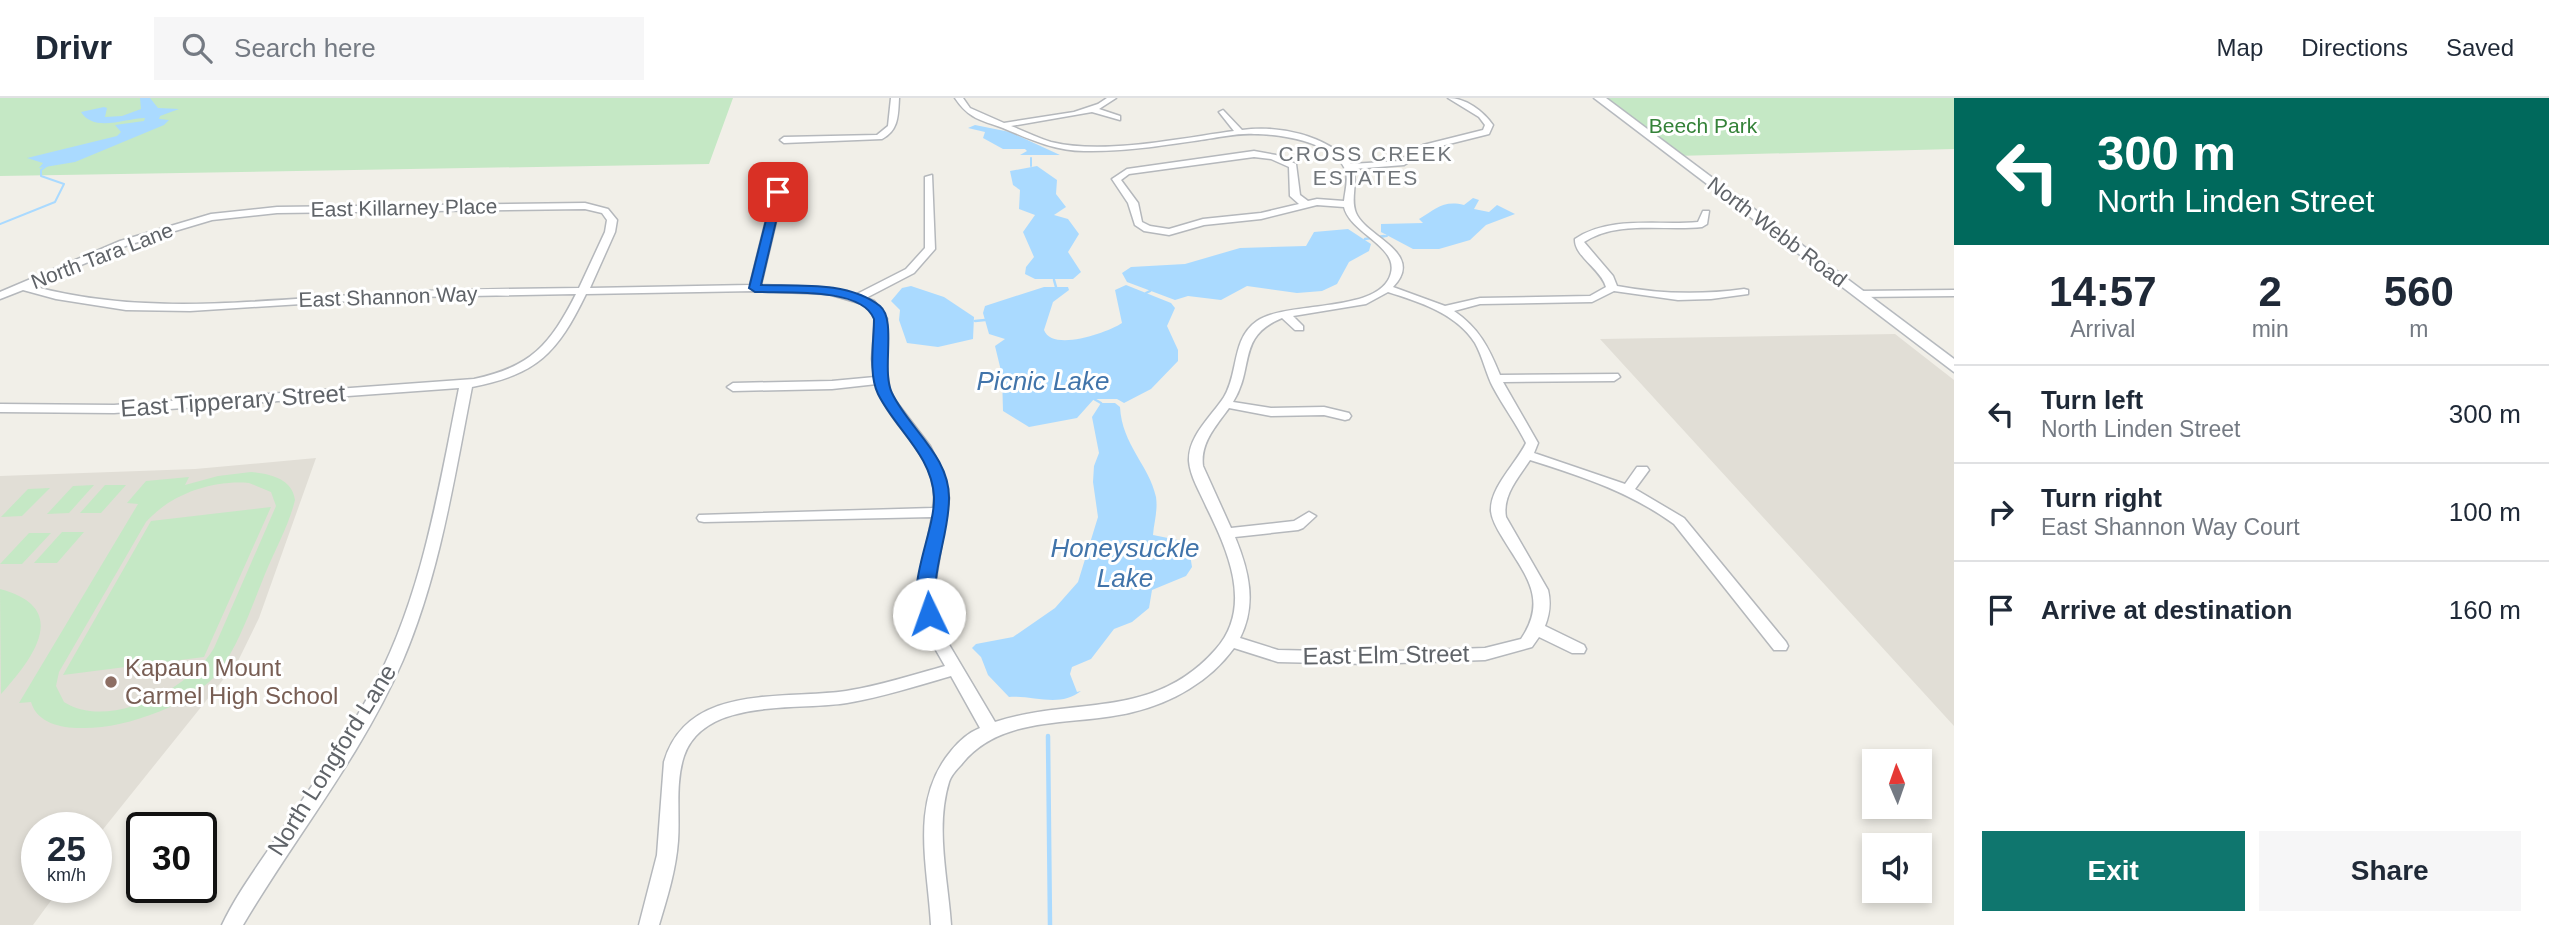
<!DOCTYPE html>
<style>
body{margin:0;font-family:Helvetica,sans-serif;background:#f6f6f7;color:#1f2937;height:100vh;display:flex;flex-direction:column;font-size:26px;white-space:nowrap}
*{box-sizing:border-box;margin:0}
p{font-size:23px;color:#747a83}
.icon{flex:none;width:38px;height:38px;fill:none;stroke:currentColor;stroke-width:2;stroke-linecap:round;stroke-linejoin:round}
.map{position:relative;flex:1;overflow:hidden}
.sheet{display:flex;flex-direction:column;background:#fff;width:595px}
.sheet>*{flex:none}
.banner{background:#00695c;color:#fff;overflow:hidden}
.needle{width:46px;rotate:358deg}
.tools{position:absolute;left:1862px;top:651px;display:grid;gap:14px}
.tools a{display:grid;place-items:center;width:70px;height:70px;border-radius:0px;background:#fff;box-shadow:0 4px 10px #0003;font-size:35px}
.speed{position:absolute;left:21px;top:714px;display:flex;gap:14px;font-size:35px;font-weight:700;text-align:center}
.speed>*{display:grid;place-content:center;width:91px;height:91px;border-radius:50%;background:#fff;box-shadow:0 4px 10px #0003;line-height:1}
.speed small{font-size:18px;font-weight:400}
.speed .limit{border:4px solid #111;border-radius:10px;background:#fff;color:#111}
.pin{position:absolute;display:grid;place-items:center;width:60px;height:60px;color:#fff;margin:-30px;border-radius:14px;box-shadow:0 4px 10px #0006}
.me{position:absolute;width:77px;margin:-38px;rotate:357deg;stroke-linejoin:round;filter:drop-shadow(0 0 5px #0008)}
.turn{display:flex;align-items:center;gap:24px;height:147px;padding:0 28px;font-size:32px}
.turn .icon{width:91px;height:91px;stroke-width:2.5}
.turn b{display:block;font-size:49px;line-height:60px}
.eta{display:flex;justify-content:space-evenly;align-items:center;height:119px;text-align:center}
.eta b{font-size:42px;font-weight:800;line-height:49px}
.button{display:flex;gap:14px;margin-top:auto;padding:14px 28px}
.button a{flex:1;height:80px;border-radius:0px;background:#0f766e;color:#fff;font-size:28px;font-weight:800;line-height:80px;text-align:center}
.button a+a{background:#f6f6f7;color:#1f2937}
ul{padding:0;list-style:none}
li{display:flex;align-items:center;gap:21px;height:98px;padding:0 28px;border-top:2px solid #e0e1e3}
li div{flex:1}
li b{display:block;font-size:26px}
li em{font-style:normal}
header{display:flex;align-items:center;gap:42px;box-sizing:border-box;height:98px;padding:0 35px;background:#fff;border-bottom:2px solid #e0e1e3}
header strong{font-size:33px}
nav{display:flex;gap:38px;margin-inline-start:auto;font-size:24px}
.search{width:490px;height:63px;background:#f6f6f7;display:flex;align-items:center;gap:18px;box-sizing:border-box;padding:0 24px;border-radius:0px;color:#747a83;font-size:26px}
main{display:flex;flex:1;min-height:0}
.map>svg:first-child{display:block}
.education{fill:#e1ded6}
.green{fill:#c5e8c5;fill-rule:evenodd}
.water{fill:#aadaff}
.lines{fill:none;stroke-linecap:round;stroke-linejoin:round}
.stream-far2{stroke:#aadaff;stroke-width:2}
.stream-far1{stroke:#aadaff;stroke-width:2.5}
.stream{stroke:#aadaff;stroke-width:4.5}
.minor-casing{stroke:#b5b8bc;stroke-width:3}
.secondary-casing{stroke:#b6babf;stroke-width:3}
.minor{fill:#fff;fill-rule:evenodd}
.secondary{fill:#fff;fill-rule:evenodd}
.route{fill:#1a73e8;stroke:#114b97;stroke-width:2}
.education-dot{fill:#8d6e63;stroke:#fff;stroke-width:2.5}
.labels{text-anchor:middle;stroke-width:6;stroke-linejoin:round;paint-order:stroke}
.far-park-label{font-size:21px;fill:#348238;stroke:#fff}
.far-neighbourhood-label{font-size:21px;letter-spacing:2px;fill:#70757a;stroke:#fff}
.far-street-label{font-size:21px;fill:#5f6368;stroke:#fff}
.street-label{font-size:24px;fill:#5f6368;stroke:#fff}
.education-label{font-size:24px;fill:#785e54;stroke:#fff;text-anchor:start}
.water-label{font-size:26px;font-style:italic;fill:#4174aa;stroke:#fff}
</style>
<header>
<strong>Drivr</strong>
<div class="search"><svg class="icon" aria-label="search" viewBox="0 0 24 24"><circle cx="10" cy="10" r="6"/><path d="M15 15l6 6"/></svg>Search here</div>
<nav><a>Map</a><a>Directions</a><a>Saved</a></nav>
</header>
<main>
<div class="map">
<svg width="1954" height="827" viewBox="0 0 1954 827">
<rect width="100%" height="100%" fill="#f1efe8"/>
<!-- education -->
<path class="education" d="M1895 236 1954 282V628L1600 241Z
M316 360 259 520 238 563 96 740V730H37V789H61L33 827H0V378L195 371Z"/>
<!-- green -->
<path class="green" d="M0 0H733L709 66 0 78Z
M1600 0H1954V51L1675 58Z
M251 374C269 376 292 380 295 402 289 427 275 452 265 476 252 508 239 546 220 572 194 607 122 632 80 630 61 630 37 625 31 604L19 605 138 406 127 405 146 383 189 379 185 387 218 378ZM249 385 271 394 276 408 214 550C190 591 108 633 64 604L56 588 59 574 146 424C171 396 212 382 249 385Z
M94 387 69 415 47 416 73 388Z
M105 387H126L101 415H80Z
M50 390 22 418 1 419 28 391Z
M271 409 204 559 63 577 151 423Z
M62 434H84L57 465H34Z
M29 435H51L22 466H0Z
M0 491C72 510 33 560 1 596Z"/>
<!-- water -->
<path class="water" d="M140 0H150L158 10 179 11 160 18 159 21 169 22 164 27 75 64 39 70 43 65 27 60 117 38 121 34 115 27 144 23 145 20C126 20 94 35 81 14L104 9 107 10 105 19 122 18 141 11Z
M975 27 1010 34 1060 57H1020L1027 53 1025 51H1003L983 40 985 34 968 30Z
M1037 68 1057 82 1056 96 1066 109 1054 117 1068 121 1079 136 1068 154 1081 174 1073 181H1035L1025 176 1026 169 1034 159 1023 134 1035 117 1019 111 1020 92 1013 87 1010 73Z
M1473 100 1479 102 1474 111 1489 114 1497 107 1515 116 1486 127 1470 142 1439 151H1413L1381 134V126L1423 125 1419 121C1436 111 1443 102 1464 107Z
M1348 131 1371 146 1369 153 1349 164 1337 186 1322 193 1297 195 1247 188 1221 202 1188 198 1175 202 1127 184 1122 175 1131 169 1185 166 1240 150 1306 148 1314 134Z
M1126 187 1171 205 1175 210 1167 228 1178 252V263L1151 291 1124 305 1117 301H1094L1077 320 1029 329 1003 313 1002 277 995 248 1005 241 989 236 983 215 985 208 1044 189H1068L1069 192 1053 204 1044 232C1052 254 1107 235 1122 225L1115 192Z
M911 188 944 199 974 219 973 241 938 249 907 245 899 222 900 212 891 203 902 190Z
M1101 305H1115L1120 309C1122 347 1149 367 1156 399 1158 413 1154 424 1153 437L1188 444 1192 469 1186 478 1152 492 1149 510 1132 524 1114 531 1091 561 1072 569 1070 576 1077 594 1081 593C1060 610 1033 597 1009 599L988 577 981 559 972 550 976 546 1013 539 1055 510 1078 484 1098 419 1093 384 1094 368 1099 355 1092 319Z"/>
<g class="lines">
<!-- stream-far2 -->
<path class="stream-far2" d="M1031 60V68
M0 126 55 104 64 86 41 78V72L48 67
M1372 140 1387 138"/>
<!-- stream-far1 -->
<path class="stream-far1" d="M1365 141 1384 138
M1054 182 1056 189
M1146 195 1150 193
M975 223 985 222
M1094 301 1101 305"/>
<!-- stream -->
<path class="stream" d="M1048 638 1050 827"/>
<!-- minor casing -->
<g class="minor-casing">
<path id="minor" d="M891 0H899C898 17 899 32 882 41L784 45 780 42 784 39 877 37 888 28Z
M955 0H963L970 10 1004 25 1074 14 1098 6 1107 0H1116L1099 11 1120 18V22L1092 14 1011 28C1024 33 1038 40 1051 44 1104 57 1181 40 1234 33L1219 14 1223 12 1242 32C1278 27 1327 37 1351 66L1399 63 1423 47 1483 32 1485 27 1479 19 1448 0C1466 0 1483 13 1493 27L1489 36 1429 51 1404 67 1353 71C1358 86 1350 101 1356 115 1366 139 1426 155 1393 189L1445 208 1480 200 1590 198 1606 189C1601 171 1574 158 1575 141 1611 117 1658 128 1698 124L1703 113H1709L1707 126 1702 129C1665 133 1617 122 1584 144L1613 178 1617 188C1659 196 1701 197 1744 191L1748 192V196L1711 201 1678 202 1614 193 1592 204 1480 206 1454 213C1479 230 1489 250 1500 277L1618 276 1620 279 1614 283 1503 284 1538 345 1534 355 1625 386 1637 369H1647L1649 372 1635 391 1684 420 1786 544 1788 548 1786 552H1774L1674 426C1630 394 1581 378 1530 362 1519 379 1502 397 1506 419L1548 492C1551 505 1550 515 1545 528L1584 547 1586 551 1584 555H1572L1539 539 1532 549 1485 562 1368 566 1278 564 1234 550C1210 583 1172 605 1133 614 1075 629 1001 615 961 667 956 672 951 678 949 684 935 730 948 781 951 827H931C928 768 909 703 951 653 959 643 968 635 980 630L951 578C917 588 882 599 847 605 798 613 704 599 684 658 675 685 680 716 678 743 676 772 667 800 659 827H639L657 757 664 664C687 585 783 602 846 593 879 588 912 577 945 568L925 533 917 499 932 419 704 424 699 423 697 420 699 417 933 410C943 357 884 327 877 286L832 291 733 293 727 289 733 285 832 283 875 279 872 261 875 221 866 207 828 196 755 193 586 196C557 256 537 276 472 289 454 381 440 475 403 562 362 657 295 739 243 827H222C236 797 257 769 275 742 307 695 340 649 368 599 421 505 438 395 459 290L114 315 0 314V306L114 307 474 281C531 269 550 247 576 196L413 199 190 213 126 212 56 201 23 192 0 201V194L120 143 211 116 277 109 585 105 608 111 617 122 615 134 590 190 750 187 773 94 778 91 783 94 761 187 829 190 855 197 906 171 925 150V79L932 77 935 151 914 175 866 200 874 203 887 221 884 261 891 297 930 348 943 375 949 400 933 499 941 533 995 624C1074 598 1153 623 1216 551 1254 508 1227 451 1206 408 1200 394 1190 378 1189 363 1188 338 1211 319 1224 299 1239 275 1231 241 1257 223 1288 202 1381 216 1391 175 1398 148 1350 135 1344 109L1317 107 1261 121 1204 127 1169 137 1144 133 1135 127 1128 105 1112 81 1127 71 1254 53 1276 57 1296 66 1300 97 1308 103 1317 101 1344 103C1345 93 1349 81 1345 71 1333 44 1280 36 1254 36 1238 35 1222 39 1207 41 1166 47 1125 54 1084 53 1055 53 1029 41 1003 30 981 22 969 21 955 0ZM1254 59 1271 61 1289 69 1290 98 1299 106 1261 115 1203 121 1169 131 1150 128 1142 124 1138 105 1121 82 1129 76ZM585 111 602 115 607 122 605 134 579 190C508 191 437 191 366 196 253 203 143 218 32 188L128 147 212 122 277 115ZM1388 194C1419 204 1456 215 1475 245 1483 259 1486 276 1493 289 1503 308 1516 325 1526 345 1516 366 1490 389 1491 413 1492 423 1499 434 1504 442 1526 478 1548 501 1521 541L1485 550 1368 554 1278 552 1240 540C1257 506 1249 473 1235 439L1298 432 1303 430 1316 418 1309 414 1294 423 1231 430 1203 368C1200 345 1216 328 1229 310L1271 318 1324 317 1345 322 1349 321 1351 318 1349 315 1324 309 1271 310 1233 304C1255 269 1236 239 1282 220L1295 232H1303V228L1293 218 1366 206Z
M1954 192V198L1859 199 1854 196 1859 193Z"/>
</g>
<!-- secondary casing -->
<g class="secondary-casing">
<path id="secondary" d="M1594 0H1606L1954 261V274Z"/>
</g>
<!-- minor -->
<use href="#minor" class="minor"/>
<!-- secondary -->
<use href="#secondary" class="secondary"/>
</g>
<!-- route -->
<path class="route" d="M778 90 783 94 761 187C799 188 848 183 880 208 897 222 881 273 892 295 909 331 950 358 949 401 949 440 928 478 938 516L935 521H922C904 488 935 435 934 399 932 357 896 332 878 296 868 275 874 244 874 221 862 189 784 195 755 194L749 190 773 94Z"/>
<!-- markers -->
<circle class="education-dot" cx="111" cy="584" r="7"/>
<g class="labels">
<!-- far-park labels -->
<g class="far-park-label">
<text x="1703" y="35">Beech Park</text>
</g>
<!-- far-neighbourhood labels -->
<g class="far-neighbourhood-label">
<text x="1366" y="63">CROSS CREEK<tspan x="1366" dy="24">ESTATES</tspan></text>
</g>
<!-- far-street labels -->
<g class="far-street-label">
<text transform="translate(404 110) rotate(-1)" y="7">East Killarney Place</text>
<text transform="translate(1777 134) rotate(37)" y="7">North Webb Road</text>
<text transform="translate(102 158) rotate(-21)" y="7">North Tara Lane</text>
<text transform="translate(388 199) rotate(-2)" y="7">East Shannon Way</text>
</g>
<!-- street labels -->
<g class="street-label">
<text transform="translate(233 303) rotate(-4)" y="8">East Tipperary Street</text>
<text transform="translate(1386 557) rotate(-1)" y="8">East Elm Street</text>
<text transform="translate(332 662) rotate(-58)" y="8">North Longford Lane</text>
</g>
<!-- education labels -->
<g class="education-label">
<text x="125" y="578">Kapaun Mount<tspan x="125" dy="28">Carmel High School</tspan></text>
</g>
<!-- water labels -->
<g class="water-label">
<text x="1043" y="292">Picnic Lake</text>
<text x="1125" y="459">Honeysuckle<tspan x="1125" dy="30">Lake</tspan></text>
</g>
</g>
</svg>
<div class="tools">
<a><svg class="needle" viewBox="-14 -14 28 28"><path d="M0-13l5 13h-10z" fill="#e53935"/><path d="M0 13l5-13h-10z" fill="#747a83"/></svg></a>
<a><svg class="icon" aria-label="sound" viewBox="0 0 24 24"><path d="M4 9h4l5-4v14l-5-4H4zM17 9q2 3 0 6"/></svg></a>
</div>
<div class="speed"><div>25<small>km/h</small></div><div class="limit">30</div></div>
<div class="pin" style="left:778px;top:94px;background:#d93025"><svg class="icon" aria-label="arrive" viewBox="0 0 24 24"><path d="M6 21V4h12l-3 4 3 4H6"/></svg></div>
<svg class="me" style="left:929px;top:516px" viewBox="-20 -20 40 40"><circle r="19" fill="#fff"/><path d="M0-13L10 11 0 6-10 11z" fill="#1a73e8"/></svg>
</div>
<section class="sheet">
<div class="banner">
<div class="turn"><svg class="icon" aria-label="left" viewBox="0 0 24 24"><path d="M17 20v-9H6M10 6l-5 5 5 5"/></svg><div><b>300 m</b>North Linden Street</div></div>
</div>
<div class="eta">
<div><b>14:57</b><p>Arrival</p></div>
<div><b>2</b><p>min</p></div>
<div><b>560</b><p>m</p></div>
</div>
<ul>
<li><svg class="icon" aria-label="left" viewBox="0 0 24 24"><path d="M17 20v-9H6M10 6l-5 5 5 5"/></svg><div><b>Turn left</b><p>North Linden Street</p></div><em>300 m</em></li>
<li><svg class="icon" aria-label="right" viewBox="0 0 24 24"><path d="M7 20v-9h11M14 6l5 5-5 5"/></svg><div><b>Turn right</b><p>East Shannon Way Court</p></div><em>100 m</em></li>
<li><svg class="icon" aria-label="arrive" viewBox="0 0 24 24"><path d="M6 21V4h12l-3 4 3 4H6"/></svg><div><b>Arrive at destination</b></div><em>160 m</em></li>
</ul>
<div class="button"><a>Exit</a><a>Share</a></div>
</section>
</main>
